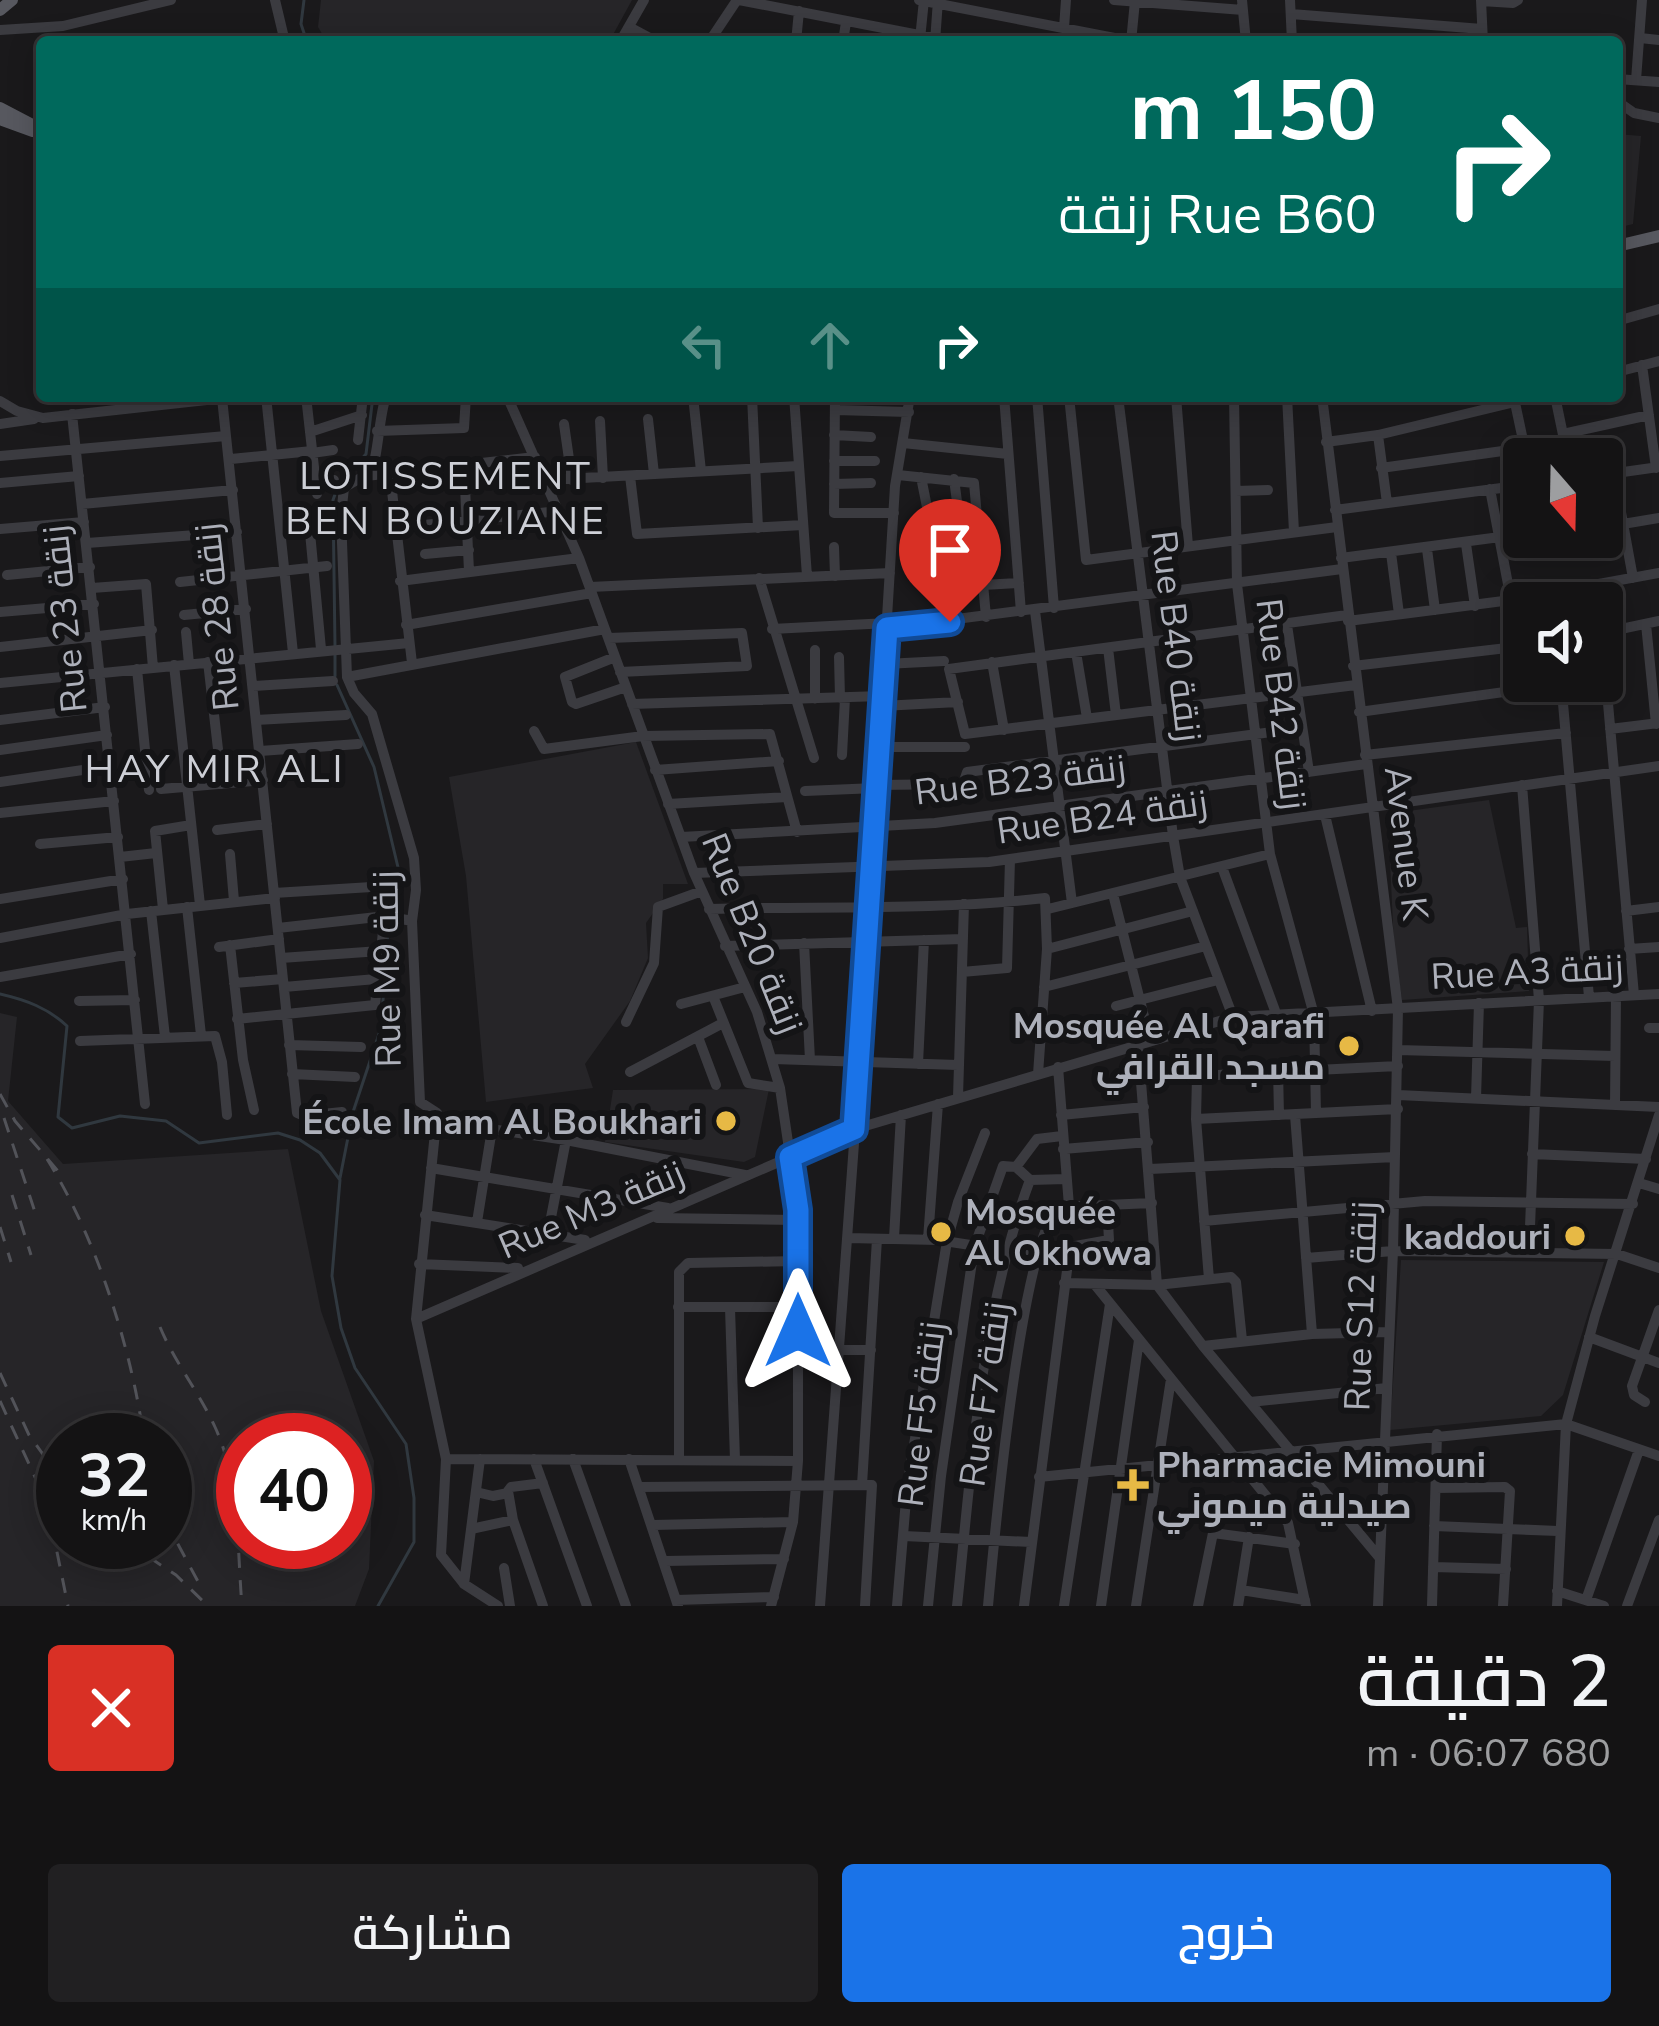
<!DOCTYPE html>
<html lang="ar">
<meta charset="utf-8">
<style>
body{margin:0;font-family:"Nunito Sans",Cairo,sans-serif;background:#212022;color:#f1f3f6;direction:rtl;height:100vh;display:flex;flex-direction:column;font-size:45px;white-space:nowrap}
*{box-sizing:border-box;margin:0}
p{font-size:39px;color:#9d9ea0}
.icon{flex:none;width:66px;height:66px;fill:none;stroke:currentColor;stroke-width:2;stroke-linecap:round;stroke-linejoin:round}
.map{position:relative;height:1606px;overflow:hidden;direction:ltr}
.drawer{display:flex;flex-direction:column;background:#141314;flex:1}
.drawer>*{flex:none}
.guide{position:absolute;left:36px;top:36px;width:1587px;height:366px;border-radius:12px;box-shadow:0 6px 30px #0003,0 0 0 3px #333234;direction:rtl;background:#00695c;color:#fff;overflow:hidden}
.needle{width:78px;rotate:160deg}
.fabs{position:absolute;left:1503px;top:438px;display:grid;gap:24px}
.fabs a{display:grid;place-items:center;width:120px;height:120px;border-radius:12px;background:#141314;box-shadow:0 6px 30px #0003,0 0 0 3px #333234;font-size:60px}
.speed{position:absolute;left:36px;top:1413px;display:flex;gap:24px;font-size:60px;font-weight:700;text-align:center}
.speed>*{display:grid;place-content:center;width:156px;height:156px;border-radius:50%;background:#141314;box-shadow:0 6px 30px #0003,0 0 0 3px #333234;line-height:1}
.speed small{font-size:30px;font-weight:400}
.speed .limit{border:18px solid #d22;background:#fff;color:#111}
.pin{position:absolute;display:grid;place-items:center;width:102px;height:102px;color:#fff;margin:-123px -51px;border-radius:50% 50% 50% 0;rotate:-45deg;box-shadow:0 0 12px #0007}
.pin .icon{rotate:45deg}
.me{position:absolute;width:132px;margin:-66px;rotate:0deg;stroke-linejoin:round;filter:drop-shadow(0 0 9px #0008)}
.turn{display:flex;align-items:center;gap:42px;height:252px;padding:0 48px;font-size:54px}
.turn .icon{width:156px;height:156px;stroke-width:2.5}
.turn b{display:block;font-size:84px;line-height:102px}
.lanes{display:flex;align-items:center;height:114px;padding:0 48px;background:#0003;justify-content:center;gap:60px;direction:ltr}
.lanes .off{opacity:.35}
.round{display:grid;place-items:center;flex:none;width:126px;height:126px;border-radius:12px;background:#212022}
.headline{display:flex;align-items:center;justify-content:space-between;height:204px;padding:0 48px}
h1{font-size:72px;font-weight:600;line-height:90px}
.action{display:flex;gap:24px;margin-top:auto;padding:24px 48px}
.action a{flex:1;height:138px;border-radius:12px;background:#1a73e8;color:#fff;font-size:48px;font-weight:600;line-height:138px;text-align:center}
.action a+a{background:#212022;color:#f1f3f6}
.map>svg:first-child{display:block}
.built{fill:#262528;fill-rule:evenodd}
.lines{fill:none;stroke-linecap:round;stroke-linejoin:round}
.stream{stroke:#30383f;stroke-width:3}
.minor{stroke:#3b3b40;stroke-width:10}
.major{stroke:#57585f;stroke-width:12}
.rail{stroke:#525359;stroke-width:3;stroke-dasharray:15 12;stroke-linecap:butt}
.route-casing{stroke:#114b97;stroke-width:30}
.route{stroke:#1a73e8;stroke-width:21}
.poi-dot{fill:#e7b945;stroke:#141416;stroke-width:4.5}
.labels{text-anchor:middle;stroke-width:12;stroke-linejoin:round;paint-order:stroke}
.street-label{font-size:36px;fill:#adb0ba;stroke:#141416}
.poi-label{font-size:36px;font-weight:bold;fill:#adb0ba;stroke:#141416;text-anchor:end}
.neighbourhood-label{font-size:39px;letter-spacing:3px;fill:#cdcfd6;stroke:#141416}
</style>
<div class="map">
<svg width="1659" height="1606" viewBox="0 0 1659 1606">
<rect width="100%" height="100%" fill="#1a191b"/>
<!-- built -->
<path class="built" d="M321 0H632L609 42H327L318 27Z
M1617 134 1641 136 1633 224 1617 228Z
M636 742 688 884H663V899L646 923 648 958 630 1001 585 1064 593 1088 486 1102 466 876 449 777Z
M1489 800 1516 928 1527 927 1529 991 1402 1000 1394 947 1390 860 1414 856 1408 811Z
M0 1013 17 1017 8 1101 63 1164 288 1149 321 1311 374 1461 369 1569 355 1606H0ZM63 1440H165V1542H63ZM243 1440H345V1542H243Z
M769 1089 755 1157 744 1162 605 1142 613 1090Z
M1401 1260 1604 1262 1563 1395 1541 1416 1390 1430Z"/>
<g class="lines">
<!-- stream -->
<path class="stream" d="M304 0 301 24 307 42
M335 646 333 500 338 486 366 454 373 396
M335 655V676
M337 685 374 767 402 884 391 914
M0 994C26 1000 48 1008 67 1026L58 1117 72 1128 120 1116 166 1121 199 1143 278 1133 300 1140 320 1153 340 1180 332 1276 341 1328 355 1368 406 1444 414 1498V1542L378 1606
M340 1178 353 1112 381 1028 388 930"/>
<!-- minor -->
<path class="minor" d="M275 0 285 42
M739 0 955 42
M919 0 1135 42
M1114 0 1243 10
M1242 0 1246 42
M1290 0 1292 42
M1481 0 1483 42
M1481 1 1513 3 1518 0
M1291 14 1482 29
M629 27 657 42
M1064 28 1066 0
M0 30 63 26 171 0
M1640 38 1659 40
M920 39 924 0
M620 42 644 0
M709 42 737 0
M796 42 799 11
M843 42 846 22
M935 42 938 0
M1131 42 1135 1
M1617 79 1659 82
M1636 80 1642 0
M1617 101 1634 113 1659 118
M1617 321 1659 309
M1642 365 1656 468
M1617 372 1659 361
M266 396 293 653
M306 396 317 494
M507 396 579 558 694 873 757 1012 780 1088 798 1210V1461L793 1522 771 1606
M693 396 701 471
M752 396 758 528
M794 396 807 576
M835 396 834 513H894
M1004 396 1021 612
M1037 396 1054 608
M1069 396 1086 560 1337 527
M1118 396 1173 836 1180 877 1233 1017
M1176 396 1188 546
M1234 396 1237 584 1270 854 1314 1015 1316 1113
M1287 396 1294 532
M1322 396 1398 1009 1393 1251 1378 1606
M1555 396 1568 459
M222 398 297 1113 304 1116 342 1112
M1514 398 1527 459
M0 401 17 411 43 418 243 396
M835 410 909 412
M72 414 145 1104
M648 419 654 474
M600 421 603 478
M0 424 34 419
M564 424 572 480
M377 431 464 428 466 396
M310 432 362 415
M1563 434 1649 415
M834 435 871 437
M1378 435 1387 503
M358 440 363 396
M1326 442 1378 435 1515 402
M903 443 1008 454
M312 453 333 450
M0 456 226 436
M231 459 312 451
M834 461H875
M464 466 469 571
M1381 468 1524 448
M390 474 412 663
M1614 474 1633 578
M898 475 974 483 986 617
M1602 475 1659 467
M366 476 535 457
M630 476 637 534 803 525
M921 477 950 622
M954 479 964 554 980 555
M546 480 798 466
M0 483 79 476
M315 483 334 480
M834 484 871 483
M1490 489 1511 600
M1236 491 1268 490
M82 504 233 490
M1335 510 1524 485
M309 522 321 649
M1623 524 1659 518
M395 528 559 511
M0 529 84 522
M87 543 237 532
M1466 544 1475 606
M834 547 835 576
M1427 549 1435 610
M1391 553 1399 614
M425 554 469 550
M1341 558 1500 537
M7 575 90 567
M759 578 814 758
M400 581 579 558
M180 582 327 566
M983 585 1019 583
M1599 586 1609 631
M590 587 890 573
M92 588 146 584 153 668
M1035 611 1072 903
M0 612 94 604
M184 615 246 609
M1347 615 949 669 965 734 1356 685
M1348 621 1511 600 1659 573
M1646 624 1656 724
M406 625 592 593
M1287 625 1309 772
M887 628 1342 569
M772 629 888 623
M186 632 189 664
M1602 633 1659 621
M1602 636 1634 995
M609 638 742 633 747 666 620 672
M0 647 152 630
M1108 648 1116 715
M815 650V699
M1076 652 1087 718
M615 657 565 677 572 702 576 704 626 687
M839 657 840 698
M208 662 222 784
M992 662 1004 730
M885 664 944 661
M174 665 200 905
M1353 666 1524 646
M137 669 149 790
M347 677 605 629
M1561 681 1589 997
M0 683 409 643
M253 686 333 681
M632 704 882 696
M882 706 958 702
M1359 712 1562 684
M0 720 105 707
M256 720 346 715
M1610 729 1659 723
M534 731 544 749 643 736 770 734 797 832
M878 747H965
M0 750 107 735
M260 751 358 744
M842 755 845 698
M1365 755 1566 733
M655 770 779 761
M0 782 110 766
M876 785 963 784 967 772 1302 728
M1522 785 1539 1000 1529 1252
M161 789 263 780
M805 791 876 788
M668 804 787 797
M0 813 114 801
M1325 815 1372 1011
M217 830 267 824
M681 837 935 823 1366 764
M40 844 118 837
M230 854 234 901
M120 857 156 853
M1222 867 1277 1016
M694 873 989 862 1659 766
M1113 894 1150 1040
M0 899 123 879
M187 907 201 1035
M163 909 155 831 191 825
M709 909C821 906 934 911 1045 898L1047 949 1038 1074
M1048 909 1270 854
M151 911 165 1037
M1626 911 1659 907
M278 928 386 916 412 921
M0 938 127 914 275 898
M804 943 810 1060
M230 945 243 1060 254 1110
M725 946 963 939
M219 947 279 939
M1047 949 1193 911
M1629 949 1659 947
M281 958 380 951
M962 972 1007 968 1010 859
M0 977 131 954
M234 983 283 979
M284 987 376 979
M1044 987 1206 946
M713 996 748 1083 780 1088
M79 1001 135 1000
M681 1004 745 987
M1116 1006 1218 980
M237 1019 375 1005 388 886 274 893
M626 1022 654 963 658 907 702 891
M1649 1028H1659
M698 1037 716 1085
M80 1041 215 1036 222 1062 227 1115
M1138 1044 1157 1285 1203 1346 1379 1557
M289 1045 361 1047
M1398 1050 1615 1056
M773 1059 958 1065
M918 1064 924 940
M1058 1067 1069 1206
M1278 1069 1279 1115
M630 1072 723 1023
M292 1074 355 1077
M1398 1095 1659 1107
M958 1097 964 904
M1476 1098 1479 1003
M1615 1105 1616 996
M1061 1115 1144 1107
M1295 1115 1312 1334
M1196 1119 1398 1109
M436 1121 566 1140 745 1175
M1063 1149 1148 1142
M1532 1154 1646 1159
M431 1168 668 1208
M1150 1169 1395 1157
M1030 1180 1066 1179
M1639 1183 1659 1189
M425 1215 585 1240
M657 1218 797 1220
M1204 1221 1425 1201 1633 1204
M477 1222 492 1129
M548 1233 566 1140
M848 1238 938 1240 1067 1260
M894 1238 901 1115
M928 1239 938 1104
M1306 1258 1393 1251 1617 1254 1659 1268
M419 1264 518 1268
M1209 1279 1196 1119 1197 1076 1398 1066
M1064 1283 1157 1285 1231 1277 1236 1282 1242 1340
M1096 1286 1288 1523 1306 1606
M678 1307H798
M730 1308 735 1460
M416 1319 855 1129 1233 1017 1659 994
M1589 1337 1659 1363
M1203 1346 1312 1334 1389 1332
M798 1349 871 1350
M1250 1402 1387 1388
M1645 1402 1634 1395 1632 1386 1659 1310
M446 1459 798 1461
M480 1459 464 1584 498 1606
M534 1459 587 1606
M573 1459 626 1606
M629 1459 678 1606
M679 1460V1272L688 1263 798 1261
M1039 1477 1566 1424 1659 1456
M862 1485 877 1239
M639 1487 872 1485 865 1606
M1436 1488 1505 1487 1510 1491 1503 1606
M476 1492 493 1496 508 1493
M653 1525 793 1522
M1434 1526 1558 1531
M471 1529 513 1520
M904 1536 1031 1542
M665 1561 784 1559
M1433 1567 1506 1569
M504 1568 510 1606
M464 1584 441 1555 446 1459 416 1319 437 1113 420 1102 412 921 416 890 414 858 372 714 354 693 347 677 341 515 344 488C352 482 365 477 371 470 378 460 379 414 386 397L468 396
M1241 1590 1305 1600
M1557 1591 1604 1606
M676 1600 774 1597
M1586 1600 1639 1450
M543 1606 513 1520 508 1491 511 1487 543 1483
M820 1606 860 1062 895 486 910 396
M897 1606 907 1488 947 1241 958 1202 985 1133
M928 1606 941 1476 974 1248 1003 1166 1016 1167 1037 1139 1062 1136
M957 1606C972 1465 980 1314 1030 1180L1016 1167
M988 1606C994 1541 1021 1240 1059 1207L1152 1203
M1024 1606 1070 1247 1109 1240 1107 1206
M1064 1606 1110 1304
M1101 1606 1139 1340
M1136 1606 1171 1379
M1198 1606 1213 1533 1295 1544
M1238 1606 1249 1537
M1432 1606 1437 1434
M1557 1606 1566 1424 1595 1316 1659 1115
M1627 1606 1659 1520"/>
<!-- major -->
<path class="major" d="M0 10 12 0
M0 108 42 130
M0 119 33 131
M1617 246 1659 236"/>
<!-- rail -->
<path class="rail" d="M0 1094 15 1121 58 1171
M4 1118 36 1215
M47 1159C96 1237 132 1349 144 1440
M12 1195 31 1255
M0 1227 11 1262
M160 1327C175 1363 199 1392 215 1427 240 1481 237 1548 242 1606
M0 1373 29 1435 63 1482
M0 1401 47 1503 68 1606
M165 1520 202 1589
M126 1542 176 1575 208 1606"/>
</g>
<g class="lines">
<!-- route casing -->
<g class="route-casing">
<path id="route" d="M798 1331V1210L790 1157 854 1129 887 628 950 622"/>
</g>
<!-- route -->
<use href="#route" class="route"/>
</g>
<!-- markers -->
<g class="poi-dot">
<circle cx="1349" cy="1046" r="12"/>
<circle cx="726" cy="1121" r="12"/>
<circle cx="941" cy="1232" r="12"/>
<circle cx="1575" cy="1236" r="12"/>
<path d="M1127 1467h12v12h12v12h-12v12h-12v-12h-12v-12h12z"/>
</g>
<g class="labels">
<!-- street labels -->
<g class="street-label">
<text transform="translate(216 617) rotate(-96)" y="13">Rue 28 زنقة</text>
<text transform="translate(64 619) rotate(-96)" y="13">Rue 23 زنقة</text>
<text transform="translate(1177 636) rotate(83)" y="13">Rue B40 زنقة</text>
<text transform="translate(1282 704) rotate(83)" y="13">Rue B42 زنقة</text>
<text transform="translate(1020 779) rotate(-7)" y="13">Rue B23 زنقة</text>
<text transform="translate(1102 816) rotate(-8)" y="13">Rue B24 زنقة</text>
<text transform="translate(1407 843) rotate(83)" y="13">Avenue K</text>
<text transform="translate(753 933) rotate(68)" y="13">Rue B20 زنقة</text>
<text transform="translate(386 969) rotate(-91)" y="13">Rue M9 زنقة</text>
<text transform="translate(1527 971) rotate(-3)" y="13">Rue A3 زنقة</text>
<text transform="translate(591 1209) rotate(-23)" y="13">Rue M3 زنقة</text>
<text transform="translate(1360 1306) rotate(-88)" y="13">Rue S12 زنقة</text>
<text transform="translate(984 1394) rotate(-82)" y="13">Rue F7 زنقة</text>
<text transform="translate(921 1414) rotate(-83)" y="13">Rue F5 زنقة</text>
</g>
<!-- poi labels -->
<g class="poi-label">
<text x="1325" y="1038">Mosquée Al Qarafi<tspan x="1325" dy="41">مسجد القرافي</tspan></text>
<text x="702" y="1134">École Imam Al Boukhari</text>
<text x="965" y="1224" text-anchor="start">Mosquée<tspan x="965" dy="41">Al Okhowa</tspan></text>
<text x="1551" y="1249">kaddouri</text>
<text x="1157" y="1477" text-anchor="start">Pharmacie Mimouni<tspan x="1157" dy="41">صيدلية ميموني</tspan></text>
</g>
<!-- neighbourhood labels -->
<g class="neighbourhood-label">
<text x="446" y="489">LOTISSEMENT<tspan x="446" dy="45">BEN BOUZIANE</tspan></text>
<text x="215" y="782">HAY MIR ALI</text>
</g>
</g>
</svg>
<div class="fabs">
<a><svg class="needle" viewBox="-14 -14 28 28"><path d="M0-13l5 13h-10z" fill="#e53935"/><path d="M0 13l5-13h-10z" fill="#9d9ea0"/></svg></a>
<a><svg class="icon" aria-label="sound" viewBox="0 0 24 24"><path d="M4 9h4l5-4v14l-5-4H4zM17 9q2 3 0 6"/></svg></a>
</div>
<div class="speed"><div>32<small>km/h</small></div><div class="limit">40</div></div>
<div class="pin" style="left:950px;top:622px;background:#d93025"><svg class="icon" aria-label="arrive" viewBox="0 0 24 24"><path d="M6 21V4h12l-3 4 3 4H6"/></svg></div>
<svg class="me" style="left:798px;top:1331px" viewBox="-20 -20 40 40"><path d="M0-17L14 15 0 8-14 15z" fill="#1a73e8" stroke="#fff" stroke-width="4"/></svg>
<div class="guide">
<div class="turn"><svg class="icon" aria-label="right" viewBox="0 0 24 24"><path d="M7 20v-9h11M14 6l5 5-5 5"/></svg><div><b>150 m</b>Rue B60 زنقة</div></div>
<div class="lanes"><svg class="icon off" aria-label="left" viewBox="0 0 24 24"><path d="M17 20v-9H6M10 6l-5 5 5 5"/></svg><svg class="icon off" aria-label="ahead" viewBox="0 0 24 24"><path d="M12 20V5M6 11l6-6 6 6"/></svg><svg class="icon" aria-label="right" viewBox="0 0 24 24"><path d="M7 20v-9h11M14 6l5 5-5 5"/></svg></div>
</div>
</div>
<section class="drawer">
<div class="headline"><div><h1>2 دقيقة</h1><p>680 m · 06:07</p></div><a class="round" style="background:#d93025;color:#fff"><svg class="icon" aria-label="close" viewBox="0 0 24 24"><path d="M6 6l12 12M18 6L6 18"/></svg></a></div>
<div class="action"><a>خروج</a><a>مشاركة</a></div>
</section>
